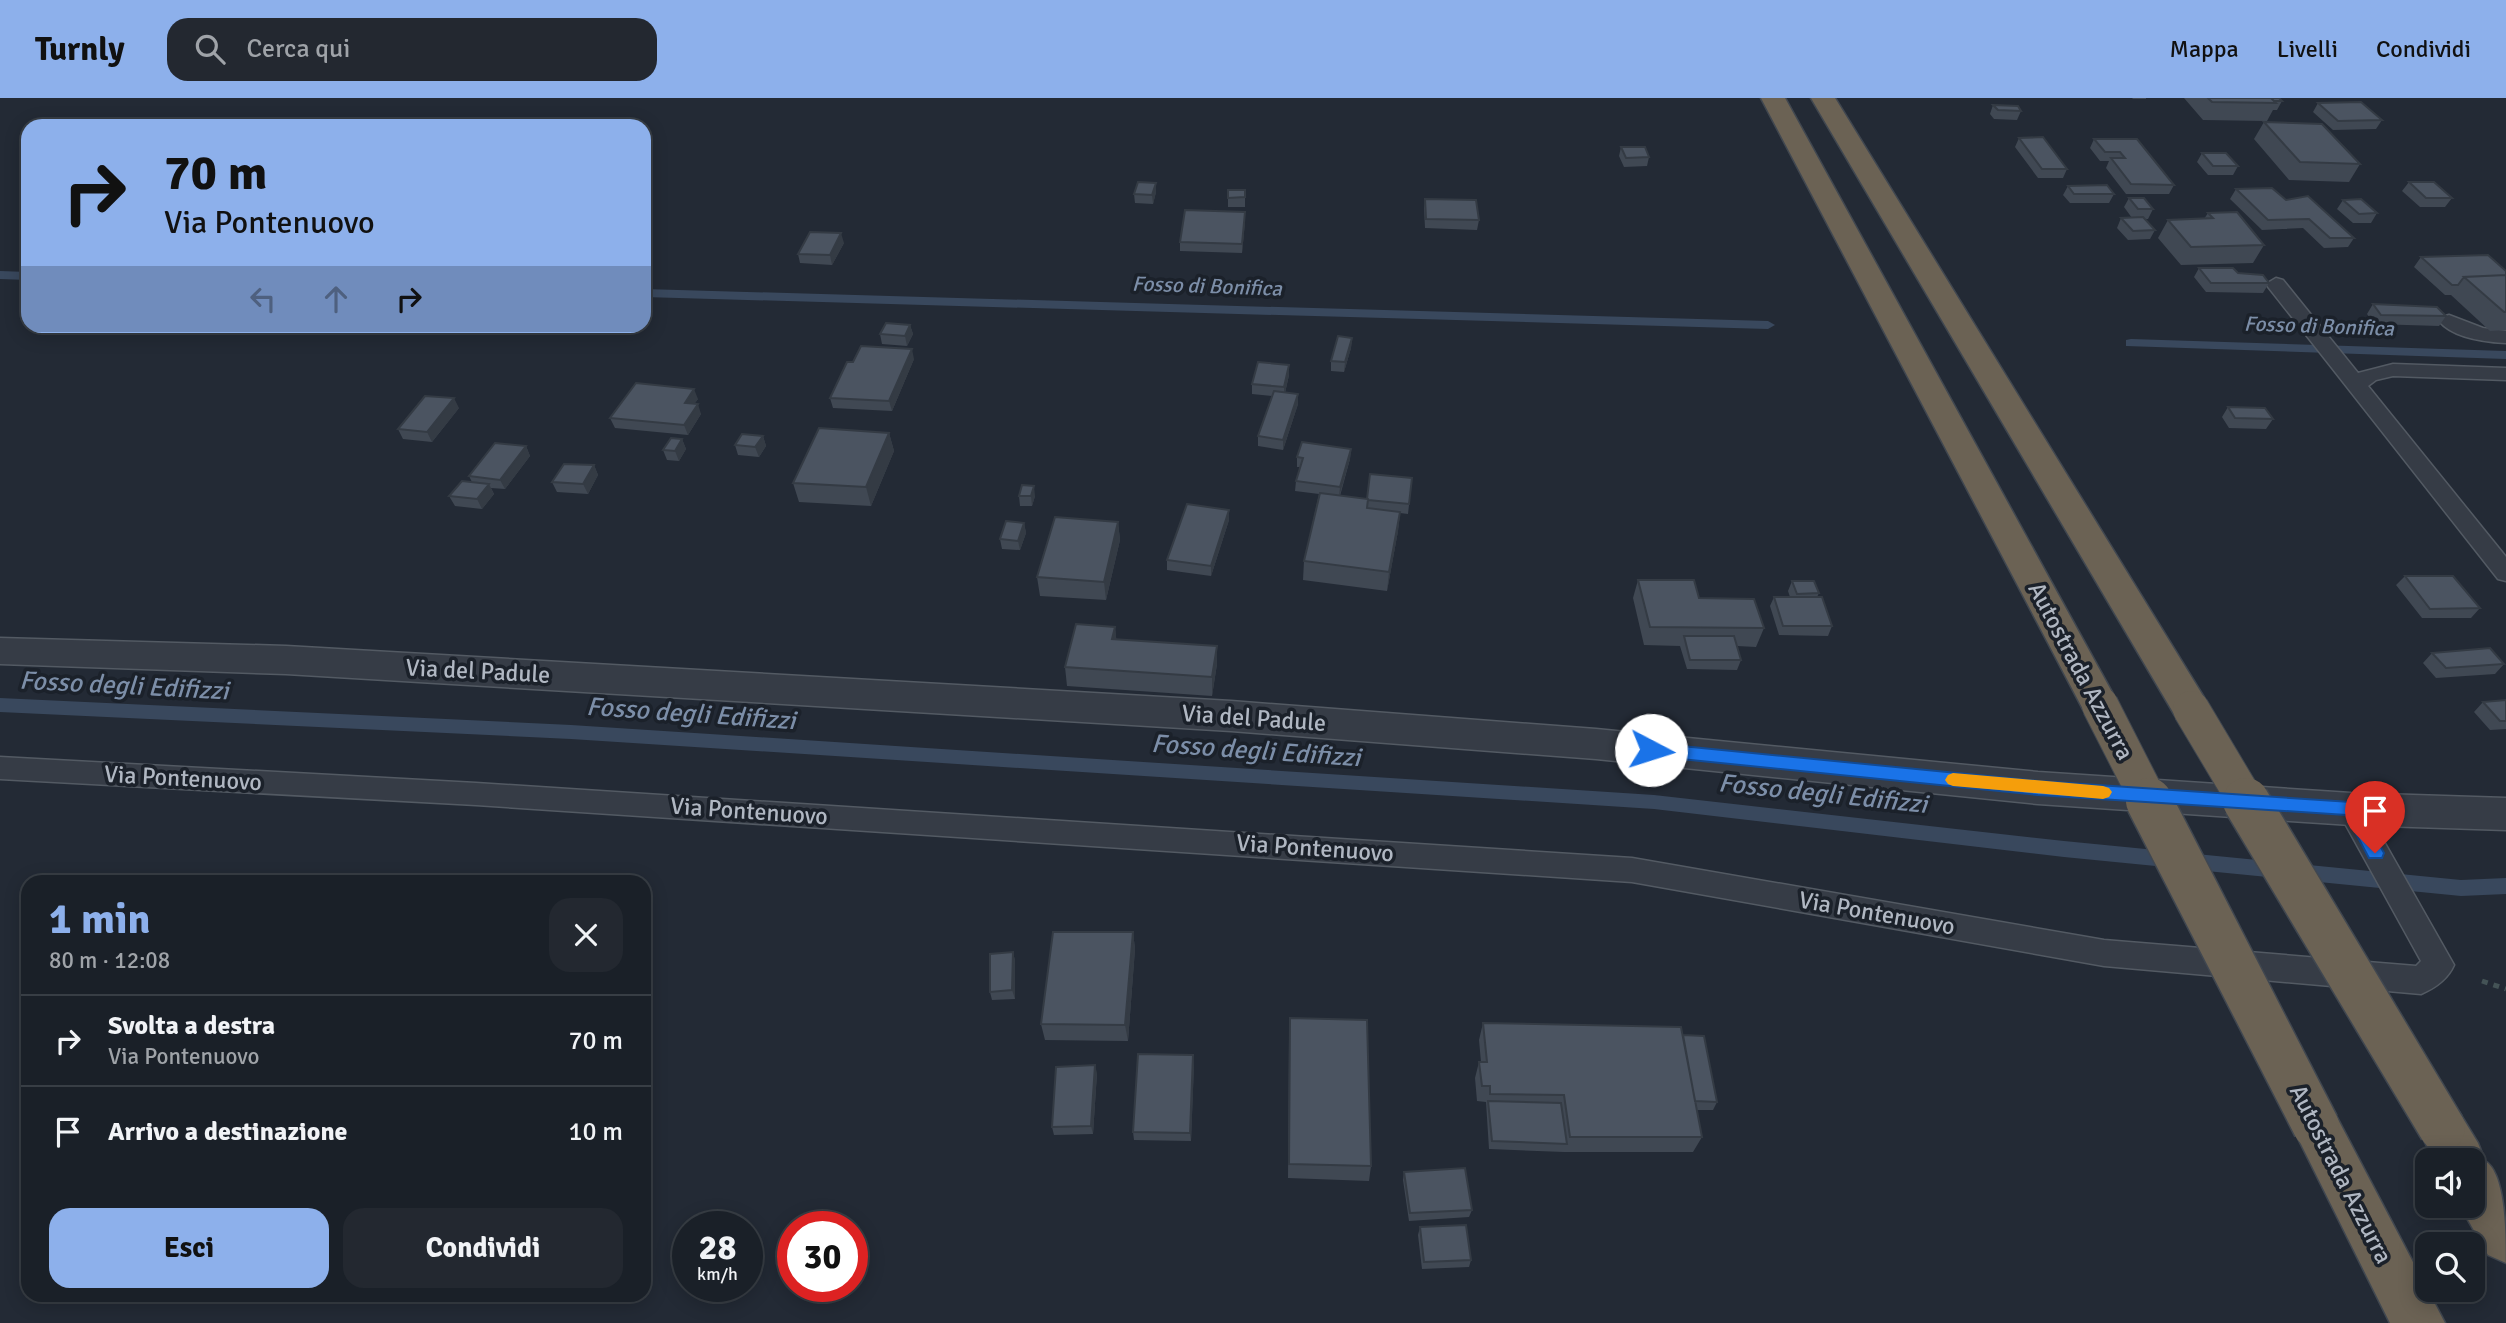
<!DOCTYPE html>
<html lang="it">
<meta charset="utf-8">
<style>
body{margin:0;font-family:Signika,sans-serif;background:#232830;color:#f1f3f6;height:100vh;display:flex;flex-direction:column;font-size:26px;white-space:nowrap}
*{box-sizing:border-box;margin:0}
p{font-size:23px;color:#9fa3a8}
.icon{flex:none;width:38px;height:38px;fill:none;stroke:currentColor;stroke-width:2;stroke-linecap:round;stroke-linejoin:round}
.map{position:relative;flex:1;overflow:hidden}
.side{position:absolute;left:21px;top:777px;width:630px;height:427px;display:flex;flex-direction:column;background:#1a2028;border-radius:21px;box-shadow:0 4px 18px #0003,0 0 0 2px #383e45}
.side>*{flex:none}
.hud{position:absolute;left:21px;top:21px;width:630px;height:214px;border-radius:21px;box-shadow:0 4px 18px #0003,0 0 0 2px #383e45;background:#8db0eb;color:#111;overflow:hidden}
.controls{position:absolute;left:2415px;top:1050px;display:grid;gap:14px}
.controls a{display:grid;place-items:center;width:70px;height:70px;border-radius:14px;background:#1a2028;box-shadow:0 4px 18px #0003,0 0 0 2px #383e45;font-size:35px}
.speed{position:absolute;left:672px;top:1113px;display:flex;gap:14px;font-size:35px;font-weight:700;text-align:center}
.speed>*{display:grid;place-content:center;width:91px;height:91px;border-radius:50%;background:#1a2028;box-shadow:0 4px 18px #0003,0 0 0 2px #383e45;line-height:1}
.speed small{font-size:18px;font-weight:400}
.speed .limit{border:10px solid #d22;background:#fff;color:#111}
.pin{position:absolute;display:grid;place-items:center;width:60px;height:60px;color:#fff;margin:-72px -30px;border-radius:50% 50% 50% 0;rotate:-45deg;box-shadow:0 0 7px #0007}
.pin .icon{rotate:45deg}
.me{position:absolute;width:77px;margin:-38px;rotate:95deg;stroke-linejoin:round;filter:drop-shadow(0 0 5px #0008)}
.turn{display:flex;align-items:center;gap:24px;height:147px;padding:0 28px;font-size:32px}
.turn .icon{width:91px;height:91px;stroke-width:2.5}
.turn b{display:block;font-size:49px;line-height:60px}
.lanes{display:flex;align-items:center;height:66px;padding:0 28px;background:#0003;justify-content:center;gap:35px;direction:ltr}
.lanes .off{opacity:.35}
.round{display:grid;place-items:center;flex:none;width:74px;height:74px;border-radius:21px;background:#232830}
.headline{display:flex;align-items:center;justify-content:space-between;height:119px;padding:0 28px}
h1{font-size:42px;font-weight:700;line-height:52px;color:#8db0eb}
.action{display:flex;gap:14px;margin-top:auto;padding:14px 28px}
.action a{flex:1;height:80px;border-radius:21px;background:#8db0eb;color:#111;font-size:28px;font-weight:700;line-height:80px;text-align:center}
.action a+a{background:#232830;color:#f1f3f6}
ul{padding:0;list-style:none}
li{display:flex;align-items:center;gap:21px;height:91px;padding:0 28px;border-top:2px solid #383e45}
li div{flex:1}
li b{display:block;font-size:26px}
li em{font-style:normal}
header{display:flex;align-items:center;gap:42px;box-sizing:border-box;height:98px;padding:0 35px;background:#8db0eb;color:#111}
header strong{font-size:33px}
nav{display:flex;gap:38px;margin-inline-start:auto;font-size:24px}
.search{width:490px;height:63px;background:#232830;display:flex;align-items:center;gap:18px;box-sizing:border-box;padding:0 24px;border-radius:21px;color:#9fa3a8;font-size:26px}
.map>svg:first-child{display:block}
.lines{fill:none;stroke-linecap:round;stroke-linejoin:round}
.stream{fill:#39485d;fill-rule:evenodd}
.lane-casing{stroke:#535a63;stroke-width:3}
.street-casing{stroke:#535a63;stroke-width:3}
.highway-casing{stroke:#404750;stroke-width:3}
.path{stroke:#445356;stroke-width:5;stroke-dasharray:6 6;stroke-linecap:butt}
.lane{fill:#363c46;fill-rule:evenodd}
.street{fill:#363c46;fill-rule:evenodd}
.highway{fill:#6b6254;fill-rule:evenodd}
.highway-bridge-far1-casing{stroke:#404750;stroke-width:38;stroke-linecap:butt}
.highway-bridge-casing{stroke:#404750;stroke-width:49;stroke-linecap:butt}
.highway-bridge-far1{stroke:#6b6254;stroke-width:36}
.highway-bridge{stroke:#6b6254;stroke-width:46}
.wall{fill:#404853}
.shaded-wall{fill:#343b44}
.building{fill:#4b5461;stroke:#343b44;stroke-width:2}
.route{fill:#1a73e8;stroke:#114b97;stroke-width:2}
.slow{fill:#f59e0b}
.labels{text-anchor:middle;stroke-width:7;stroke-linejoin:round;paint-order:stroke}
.far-water-label{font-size:21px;font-style:italic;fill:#7c8ea8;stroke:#1b212a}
.street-label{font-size:24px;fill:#b0b7c2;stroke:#1b212a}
.water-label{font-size:26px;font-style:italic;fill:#7c8ea8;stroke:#1b212a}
</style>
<header>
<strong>Turnly</strong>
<div class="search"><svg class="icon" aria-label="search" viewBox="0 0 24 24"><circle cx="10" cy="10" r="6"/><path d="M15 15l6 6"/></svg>Cerca qui</div>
<nav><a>Mappa</a><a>Livelli</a><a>Condividi</a></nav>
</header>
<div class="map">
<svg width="2506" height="1225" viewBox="0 0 2506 1225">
<rect width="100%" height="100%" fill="#232a35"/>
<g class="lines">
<!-- stream -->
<path class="stream" d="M0 173 28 174V182L0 181Z
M644 191 1768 223 1775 227 1768 231 644 199Z
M2131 241 2506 253V261L2126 248V242Z
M0 600 571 627 1654 697 2064 743 2461 782 2506 780V796L2461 798 2064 759 1654 711 571 641 0 614Z"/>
<!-- lane casing -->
<g class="lane-casing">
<path id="lane" d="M2276 180 2283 182 2358 275 2393 266 2506 270V282L2393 278 2376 282 2368 288 2506 459V483L2498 481 2269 190 2266 186Z
M2449 217 2483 230 2506 233V245C2486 244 2453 240 2439 223L2442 219Z
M0 659 476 685 1632 760 2104 842 2416 868 2421 863 2337 711 2341 703 2351 700 2361 703 2454 867C2448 881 2435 890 2421 896L2104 868 1632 784 476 707 0 681Z"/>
</g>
<!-- street casing -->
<g class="street-casing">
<path id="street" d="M0 540 286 548 1231 603 1596 631 2038 674 2351 695 2506 700V732L2351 727 2038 706 1596 661 1231 633 286 576 0 566Z"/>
</g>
<!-- highway casing -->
<g class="highway-casing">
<path id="highway" d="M1761 0H1785L2119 607 2114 617 2100 621 2086 617Z
M1811 0H1835L2205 601 2210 611 2205 621 2191 626 2177 621Z
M2316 1005 2333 1012 2445 1225H2390L2292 1028 2299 1012Z
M2442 1007 2459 1014 2478 1045 2485 1063C2506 1075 2506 1139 2506 1165L2488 1157 2460 1108H2473V1062H2434L2418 1030 2425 1014Z"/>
</g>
<!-- path -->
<path class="path" d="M2482 883 2506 891"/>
<!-- lane -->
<use href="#lane" class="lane"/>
<!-- street -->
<use href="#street" class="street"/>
<!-- highway -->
<use href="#highway" class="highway"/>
<!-- highway-bridge-far1 casing -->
<g class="highway-bridge-far1-casing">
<path id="highway-bridge-far1" d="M2100 607 2150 705
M2191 611 2247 705"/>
</g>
<!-- highway-bridge casing -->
<g class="highway-bridge-casing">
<path id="highway-bridge" d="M2149 703 2316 1028
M2246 703 2442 1030"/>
</g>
<!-- highway-bridge-far1 -->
<use href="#highway-bridge-far1" class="highway-bridge-far1"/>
<!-- highway-bridge -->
<use href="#highway-bridge" class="highway-bridge"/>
</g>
<!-- wall -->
<path class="wall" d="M2132 0H2146V1H2133Z
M2184 0H2279L2282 3 2277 12H2273L2267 23 2203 22Z
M2318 5 2382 22 2376 31 2333 32 2313 14Z
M1993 7 2021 13 2017 22 1994 21 1990 16Z
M2264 24 2360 66 2349 84 2289 82 2254 41Z
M2019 40 2067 71 2063 80H2038L2015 49Z
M2094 41H2137L2174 87 2169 96H2126L2106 70 2109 63H2100L2090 50Z
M1621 49 1649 59 1647 68 1624 69 1619 58Z
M2202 55 2238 68 2233 77H2208L2197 64Z
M2409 84 2452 100 2445 109H2420L2402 93Z
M2068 88 2114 96 2109 105H2070L2063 97Z
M2236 91 2286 102 2354 140 2348 149 2324 150 2303 130 2262 132 2230 101Z
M1228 92H1245V109H1228Z
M1156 94 1153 106 1135 105 1134 96Z
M2129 100 2153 111 2148 121H2145L2155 132 2150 141 2128 142 2117 130 2121 120H2132L2124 109Z
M1425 101 1479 122 1477 132 1425 130 1424 110Z
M2343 102 2377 115 2371 125H2353L2337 111Z
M2208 115 2264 147 2253 165 2181 167 2158 140 2168 122 2204 121Z
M1245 123 1242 155 1180 153V144Z
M844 145 832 167 800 165 798 156Z
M2421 159 2506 173V232L2490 233 2451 197H2445L2414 169Z
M2199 170 2238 175 2269 185 2263 195 2206 194 2194 179Z
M2373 206 2446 218 2439 228 2374 226 2367 216Z
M910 227 913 236 907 248 882 246 880 236Z
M1352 240 1351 250 1344 274 1331 273V263Z
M914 261 892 313 833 310 830 300Z
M1289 267V277L1285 295 1298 296V306L1283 352 1258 348V338L1272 298 1252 296V286Z
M698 301 694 306 701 316 688 337 615 330 610 320Z
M2228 309 2273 321 2266 331 2229 330 2222 319Z
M459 310 432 344 403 341 398 331Z
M889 335 894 353 871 408 799 404 793 385Z
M763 338 766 348 759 359 738 357 735 347Z
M682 341 686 351 679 363 667 362 663 352Z
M526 348 530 358 505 391 491 390 494 396 482 411 455 408 449 398 472 384 469 378Z
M1351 351 1350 361 1340 398 1367 401 1412 380 1408 416 1400 415 1398 433 1387 493 1303 482 1304 463 1319 396 1295 393 1296 383 1300 369H1297V359Z
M594 367 598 377 588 396 557 394 552 384Z
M1019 398H1035L1032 408H1020Z
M1229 412V422L1211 478 1167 472V462Z
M1118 424 1120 442 1106 502 1040 498 1037 479Z
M1024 425 1026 435 1020 452 1002 451 1000 441Z
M2405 478 2480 510 2471 520H2422L2396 487Z
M1638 482 1699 500 1764 530 1756 549 1737 548 1741 562 1737 572 1687 571 1680 548 1644 547 1633 500Z
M1792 483 1819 495 1817 499 1832 528 1828 538 1779 537 1770 508 1774 499H1790L1788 493Z
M1115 529 1116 541 1217 566 1212 598 1067 588 1065 569Z
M2432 555 2504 566 2495 576 2436 580 2423 565Z
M2506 602V631L2490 632 2474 614 2483 604Z
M1133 834 1135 851 1128 943 1045 942 1041 926Z
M1013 854 1015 863V901L992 902 990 894Z
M1483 925 1683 937 1717 1004 1713 1012H1697L1702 1039 1693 1054H1564L1489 1051 1486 1004 1477 1003 1475 980 1479 964H1481L1479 942Z
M1289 936 1371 1068 1369 1083 1288 1080Z
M1194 966 1191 1043 1134 1042 1133 1034Z
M1097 975 1093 1036 1054 1037 1052 1029Z
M1404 1074 1472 1112 1469 1119 1409 1123 1403 1082Z
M1420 1129 1471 1162 1469 1169 1422 1171 1418 1137Z"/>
<!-- shaded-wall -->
<path class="shaded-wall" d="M1156 85V94L1153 106 1152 97Z
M1245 114V123L1242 155V146Z
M841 135 844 145 832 167 830 157Z
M910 227 913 236 907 248 905 238Z
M1352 240 1351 250 1344 274 1345 264Z
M912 251 914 261 892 313 889 303Z
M1289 267V277L1284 299V289Z
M694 291 698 301 688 315 685 305Z
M1298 296V306L1283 352V342Z
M454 300 459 310 432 344 427 334Z
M698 306 701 316 688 337 684 327Z
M889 335 894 353 871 408 866 389Z
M763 338 766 348 759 359 755 349Z
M682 341 686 351 679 363 675 353Z
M526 348 530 358 505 391 500 382Z
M1351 351 1350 361 1339 399 1340 389Z
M594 367 598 377 588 396 583 386Z
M489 386 494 396 482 411 477 401Z
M1034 388 1035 398 1032 408 1031 398Z
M1229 412V422L1211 478V468Z
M1400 414 1398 433 1387 493 1389 474Z
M1118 424 1120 442 1106 502 1104 484Z
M1024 425 1026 435 1020 452 1018 443Z
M1115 529 1117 547 1112 541Z
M1217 548V566L1212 598V579Z
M1133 834 1135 851 1128 943 1125 927Z
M1013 854 1015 863V901L1012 892Z
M1193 957 1194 966 1191 1043 1190 1035Z
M1095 967 1097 975 1093 1036 1091 1028Z"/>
<!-- building -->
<path class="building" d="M2208 0H2271L2276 5 2212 4Z
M2271 0H2279L2282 3H2274Z
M2361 4 2382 22 2338 23 2318 5Z
M1993 7 2018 8 2021 13 1998 12Z
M2264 24 2322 26 2360 66 2300 64Z
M2043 39 2067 71H2042L2019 40Z
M2094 41H2137L2174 87 2131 86 2111 60H2125L2120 54H2105Z
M1621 49H1645L1649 59 1626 60Z
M2202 55H2226L2238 68H2213Z
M1138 84 1156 85 1152 97 1134 96Z
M2409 84H2434L2452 100H2426Z
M2107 87 2114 96H2074L2068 88Z
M2272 90 2286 102 2308 98 2354 140H2330L2309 121 2268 122 2236 91Z
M1228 92H1245V99L1228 100Z
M2129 100H2144L2153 111H2138Z
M1425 101 1476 102 1479 122 1426 121Z
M2361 101 2377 115 2359 116 2343 102Z
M1185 112 1245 114 1242 146 1180 144Z
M2237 114 2264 147 2191 149 2168 122 2213 120 2208 115Z
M2143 119 2155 132 2133 133 2121 120Z
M810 134 841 135 830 157 798 156Z
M2488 157 2506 173V177L2464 179 2458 187H2452L2421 159Z
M2199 170H2233L2238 175 2263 177 2269 185H2211Z
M2506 177V214H2504L2464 179Z
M2373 206 2437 209 2446 218 2381 217Z
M886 225 910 227 905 238 880 236Z
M1338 238 1352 240 1345 264 1331 263Z
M861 248 912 251 889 303 830 300 847 264H853Z
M1258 264 1289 267 1284 289 1252 286Z
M636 285 694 291 685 305 698 306 684 327 610 320Z
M1274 293 1298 296 1283 342 1258 338Z
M425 298 454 300 427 334 398 331Z
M2228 309 2265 310 2273 321 2235 320Z
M819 330 889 335 866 389 793 385Z
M742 336 763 338 755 349 735 347Z
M671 340 682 341 675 353 663 352Z
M1302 344 1351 351 1340 389 1296 383 1303 360 1297 359Z
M495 345 526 348 500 382 469 378Z
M564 366 594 367 583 386 552 384Z
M1370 376 1412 380 1409 406 1368 402 1367 401Z
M462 383 489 386 477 401 449 398Z
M1022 387 1034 388 1031 398H1019Z
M1320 395 1368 401 1367 410 1400 414 1389 474 1304 463Z
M1187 406 1229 412 1211 468 1167 462Z
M1055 419 1118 424 1104 484 1037 479Z
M1006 423 1024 425 1018 443 1000 441Z
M2405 478H2453L2480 510 2430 511Z
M1638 482H1694L1699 500 1754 501 1764 530 1650 529Z
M1792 483H1814L1819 495 1797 496Z
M1774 499H1822L1832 528H1783Z
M1076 526 1115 529 1112 541 1217 548 1212 579 1065 569Z
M1684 538H1734L1741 562H1690Z
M2490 550 2504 566 2446 570 2432 555Z
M2506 602V623H2500L2483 604Z
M1053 834H1133L1125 927 1041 926Z
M1013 854 1012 892 990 894V856Z
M1290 920 1367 922 1371 1068 1289 1066Z
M1483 925 1681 929 1702 1039H1570L1564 997 1490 996V988H1482L1479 964H1487Z
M1683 937 1704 938 1717 1004 1695 1003Z
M1138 956 1193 957 1190 1035 1133 1034Z
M1095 967 1091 1028 1052 1029 1056 969Z
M1488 1003 1561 1005 1567 1046 1492 1043Z
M1465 1070 1472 1112 1410 1115 1404 1074Z
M1466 1127 1471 1162 1424 1164 1420 1129Z"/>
<!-- route -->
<path class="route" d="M1651 645 2038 683 2351 704 2357 706 2384 755 2382 760H2369L2346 717 2038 697 1651 658 1643 652Z"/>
<!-- slow -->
<path class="slow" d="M1953 675 2103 688 2109 690 2112 694 2109 699 2103 701 1953 688 1948 686 1945 682 1948 677Z"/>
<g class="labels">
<!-- far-water labels -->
<g class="far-water-label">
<text transform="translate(1207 188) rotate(2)" y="7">Fosso di Bonifica</text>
<text transform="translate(2319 228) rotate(2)" y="7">Fosso di Bonifica</text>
</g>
<!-- street labels -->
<g class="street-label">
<text transform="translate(478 573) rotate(3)" y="8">Via del Padule</text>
<text transform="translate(2081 573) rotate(62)" y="8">Autostrada Azzurra</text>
<text transform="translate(1254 620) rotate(4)" y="8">Via del Padule</text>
<text transform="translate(183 680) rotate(3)" y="8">Via Pontenuovo</text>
<text transform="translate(749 713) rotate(4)" y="8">Via Pontenuovo</text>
<text transform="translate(1315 750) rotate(4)" y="8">Via Pontenuovo</text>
<text transform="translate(1877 815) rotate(10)" y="8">Via Pontenuovo</text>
<text transform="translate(2341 1076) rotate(63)" y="8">Autostrada Azzurra</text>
</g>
<!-- water labels -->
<g class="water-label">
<text transform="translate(124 587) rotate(3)" y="9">Fosso degli Edifizzi</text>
<text transform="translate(691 615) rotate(4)" y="9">Fosso degli Edifizzi</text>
<text transform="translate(1256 652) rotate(4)" y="9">Fosso degli Edifizzi</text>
<text transform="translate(1823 695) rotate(6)" y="9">Fosso degli Edifizzi</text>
</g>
</g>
</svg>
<div class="controls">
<a><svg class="icon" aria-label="sound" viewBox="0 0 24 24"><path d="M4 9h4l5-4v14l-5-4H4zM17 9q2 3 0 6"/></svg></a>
<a><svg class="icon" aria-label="search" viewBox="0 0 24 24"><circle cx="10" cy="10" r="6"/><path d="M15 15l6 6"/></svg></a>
</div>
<div class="speed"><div>28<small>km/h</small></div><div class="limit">30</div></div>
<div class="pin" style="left:2375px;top:755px;background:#d93025"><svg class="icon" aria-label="arrive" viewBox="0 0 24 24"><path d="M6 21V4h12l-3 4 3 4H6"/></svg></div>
<svg class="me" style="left:1651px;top:652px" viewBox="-20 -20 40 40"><circle r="19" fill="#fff"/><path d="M0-13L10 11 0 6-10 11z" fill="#1a73e8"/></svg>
<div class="hud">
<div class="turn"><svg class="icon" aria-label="right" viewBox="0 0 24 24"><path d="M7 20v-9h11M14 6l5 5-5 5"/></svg><div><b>70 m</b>Via Pontenuovo</div></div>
<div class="lanes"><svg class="icon off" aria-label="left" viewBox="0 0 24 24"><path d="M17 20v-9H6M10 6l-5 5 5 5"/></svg><svg class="icon off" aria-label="ahead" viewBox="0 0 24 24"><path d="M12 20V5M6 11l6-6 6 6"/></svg><svg class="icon" aria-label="right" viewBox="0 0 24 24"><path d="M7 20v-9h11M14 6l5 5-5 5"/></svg></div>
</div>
<section class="side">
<div class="headline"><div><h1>1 min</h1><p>80 m · 12:08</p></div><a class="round"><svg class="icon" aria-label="close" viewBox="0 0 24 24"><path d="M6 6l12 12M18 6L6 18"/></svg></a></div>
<ul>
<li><svg class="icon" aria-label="right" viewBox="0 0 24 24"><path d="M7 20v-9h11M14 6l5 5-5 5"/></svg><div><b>Svolta a destra</b><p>Via Pontenuovo</p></div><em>70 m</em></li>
<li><svg class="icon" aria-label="arrive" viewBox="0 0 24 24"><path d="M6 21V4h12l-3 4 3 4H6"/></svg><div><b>Arrivo a destinazione</b></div><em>10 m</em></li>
</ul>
<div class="action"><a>Esci</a><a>Condividi</a></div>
</section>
</div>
